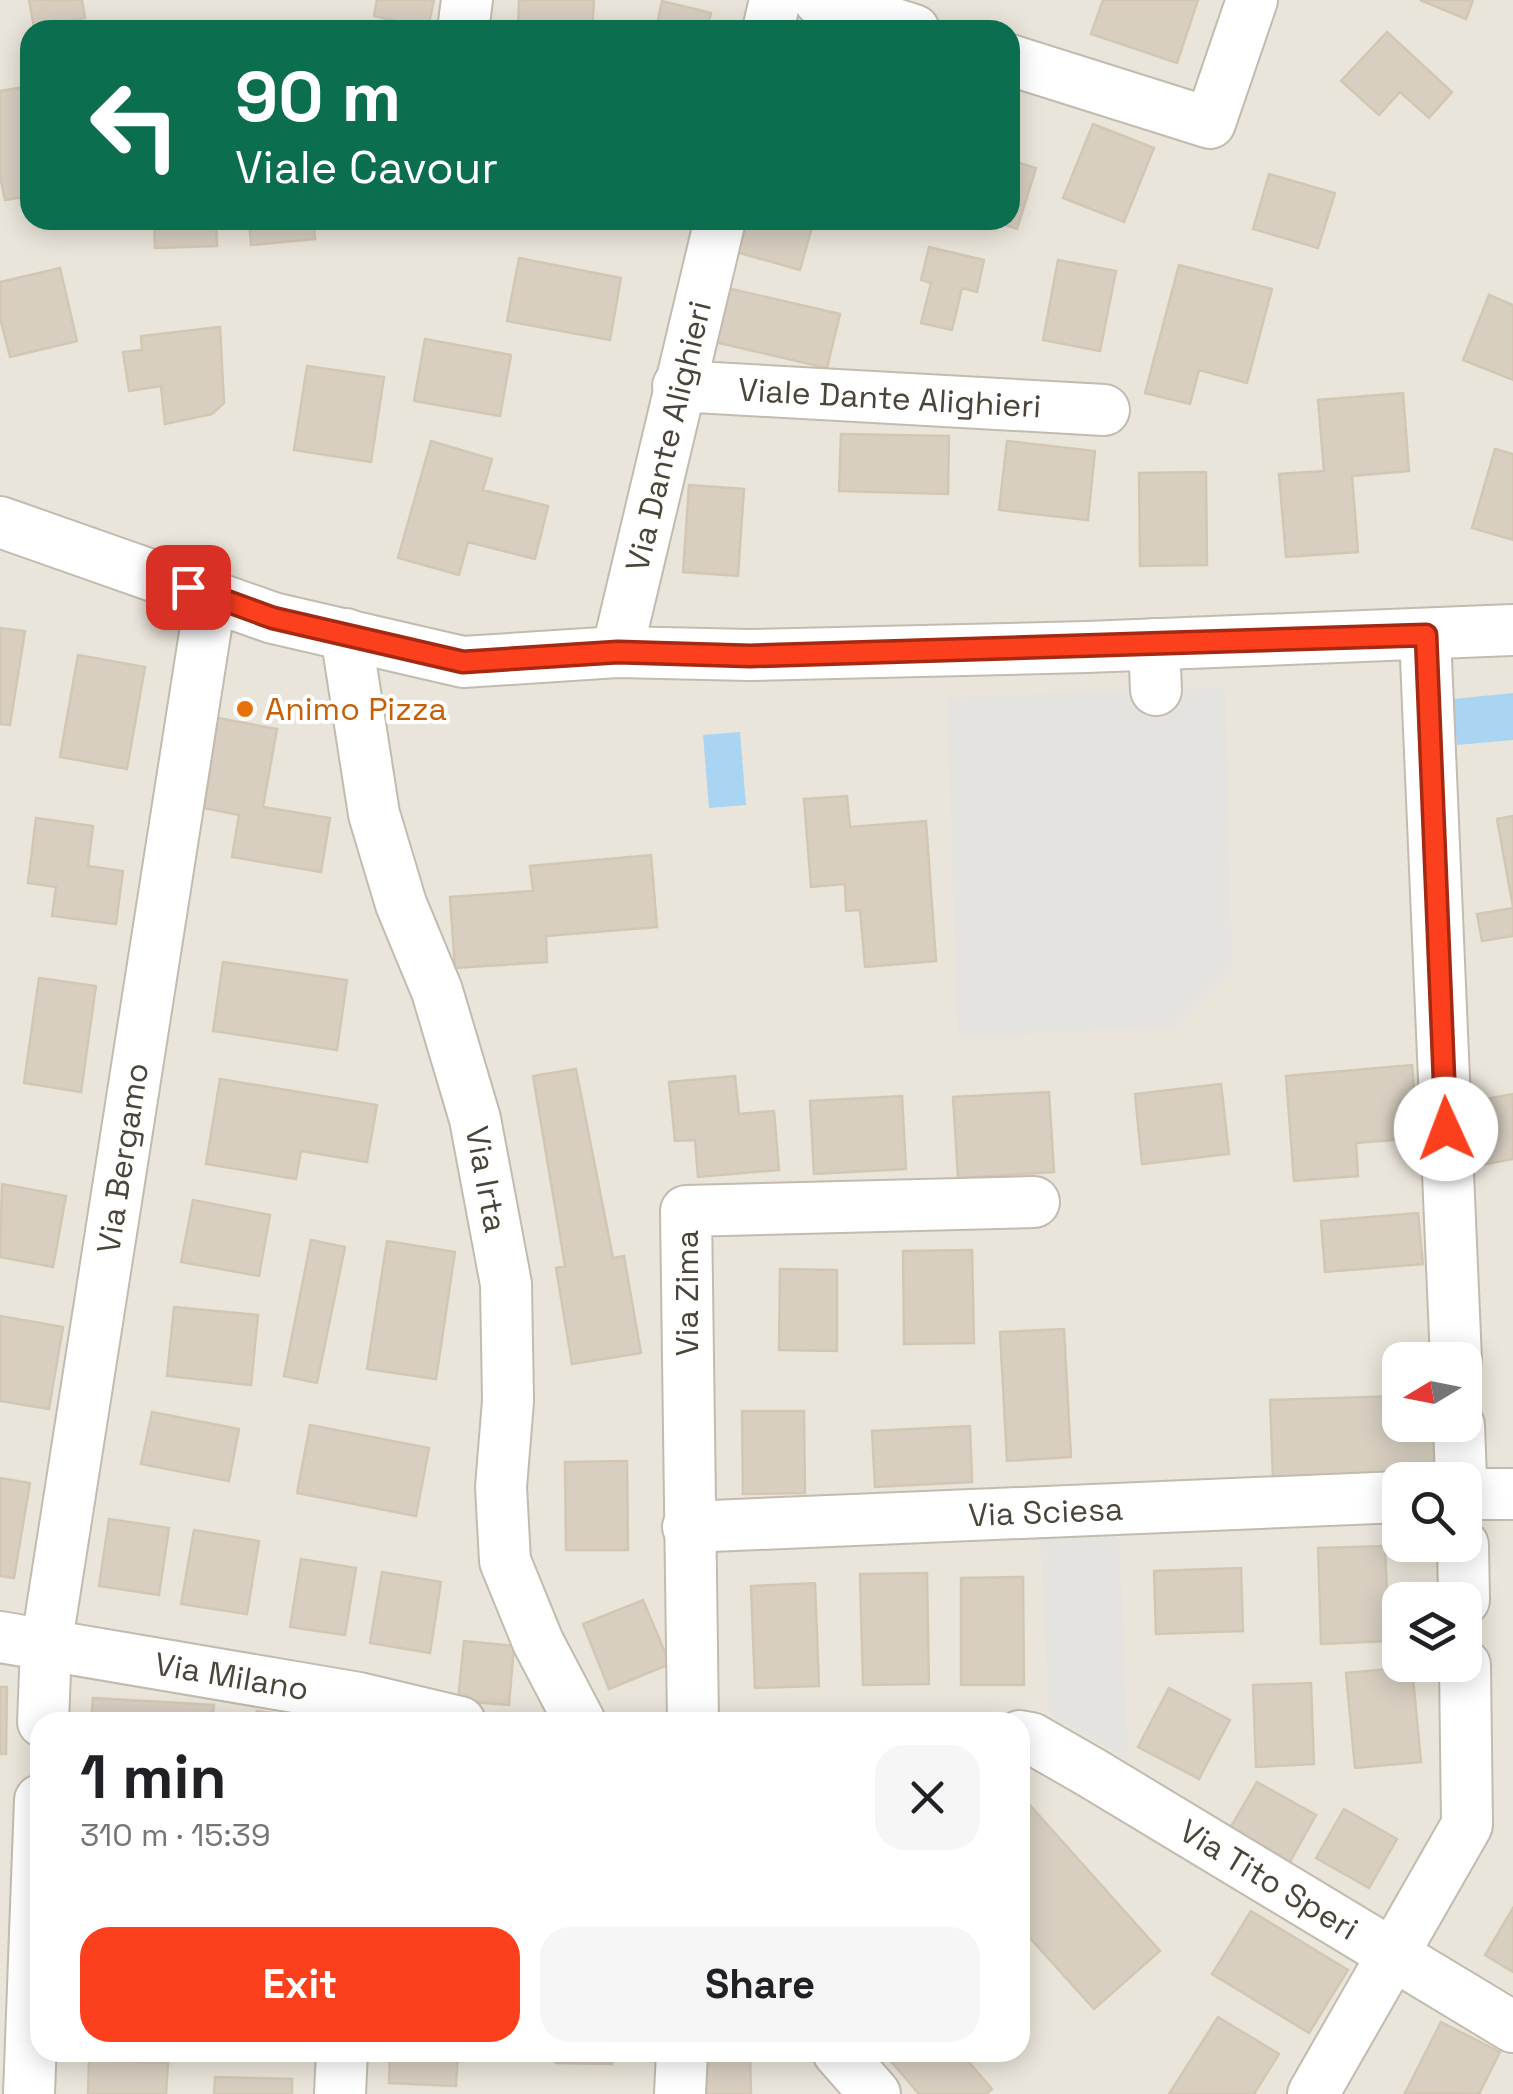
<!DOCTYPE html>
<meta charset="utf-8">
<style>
body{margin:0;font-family:"Space Grotesk",sans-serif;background:#f6f6f6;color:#202124;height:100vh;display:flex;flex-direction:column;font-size:38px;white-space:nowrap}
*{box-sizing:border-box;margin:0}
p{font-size:32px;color:#757577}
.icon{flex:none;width:55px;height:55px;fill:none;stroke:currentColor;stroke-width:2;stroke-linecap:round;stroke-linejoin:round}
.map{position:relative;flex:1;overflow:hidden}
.side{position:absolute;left:30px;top:1712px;width:1000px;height:350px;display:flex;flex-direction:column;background:#fff;border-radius:30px;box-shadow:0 5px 25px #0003}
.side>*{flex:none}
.hud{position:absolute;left:20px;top:20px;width:1000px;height:210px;border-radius:30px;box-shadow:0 5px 25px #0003;background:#0b6e4f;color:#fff;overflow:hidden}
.needle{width:65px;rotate:260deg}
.controls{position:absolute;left:1382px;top:1342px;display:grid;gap:20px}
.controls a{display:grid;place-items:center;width:100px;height:100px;border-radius:20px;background:#fff;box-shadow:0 5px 25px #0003;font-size:50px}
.pin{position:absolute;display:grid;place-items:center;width:85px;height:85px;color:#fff;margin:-42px;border-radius:20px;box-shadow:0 5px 15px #0006}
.me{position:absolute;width:110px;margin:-55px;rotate:358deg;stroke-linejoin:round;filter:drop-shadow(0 0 8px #0008)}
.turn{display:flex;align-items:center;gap:35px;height:210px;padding:0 50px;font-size:45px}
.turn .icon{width:130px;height:130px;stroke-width:2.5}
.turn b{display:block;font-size:70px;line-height:85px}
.round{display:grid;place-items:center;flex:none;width:105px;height:105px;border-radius:30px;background:#f6f6f6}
.head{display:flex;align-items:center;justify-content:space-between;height:170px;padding:0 50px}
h1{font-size:60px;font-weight:600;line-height:75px}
.primary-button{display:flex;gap:20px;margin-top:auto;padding:20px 50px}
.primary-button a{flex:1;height:115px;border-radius:30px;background:#fc3f1d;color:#fff;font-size:40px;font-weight:600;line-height:115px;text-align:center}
.primary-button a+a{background:#f6f6f6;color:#202124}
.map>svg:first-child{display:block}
.residential{fill:#eae5da;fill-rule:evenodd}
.parking{fill:#e5e3e0}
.water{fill:#a9d4f2}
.building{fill:#d8cfc1;stroke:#d3c7b4;stroke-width:2.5}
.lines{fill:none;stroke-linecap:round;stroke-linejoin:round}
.minor-casing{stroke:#c2bbae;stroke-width:54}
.minor{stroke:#fff;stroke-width:50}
.route-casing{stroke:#a42913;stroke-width:25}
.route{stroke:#fc3f1d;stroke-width:18}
.food-dot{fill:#e8710a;stroke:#fff;stroke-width:4}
.labels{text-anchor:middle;stroke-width:8;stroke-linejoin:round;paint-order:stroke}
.street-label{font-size:32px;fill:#4b4439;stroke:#fff}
.food-label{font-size:32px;fill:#c56008;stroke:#fff;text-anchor:start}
</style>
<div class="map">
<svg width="1513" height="2094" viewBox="0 0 1513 2094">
<rect width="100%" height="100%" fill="#f6f3ec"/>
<!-- residential -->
<path class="residential" d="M0 0H1513V2094H0ZM30 30H1010V220H30ZM1400 1360H1465V1425H1400ZM1400 1480H1465V1545H1400ZM1400 1600H1465V1665H1400ZM40 1722H1020V2052H40Z"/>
<!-- parking -->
<path class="parking" d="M1225 687 1232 971 1176 1027 958 1037 947 698Z
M1119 1525 1128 1760 1049 1714 1040 1532Z"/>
<!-- water -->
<path class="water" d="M1513 693V740L1457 745 1453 699Z
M740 732 746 805 709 808 703 735Z"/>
<!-- building -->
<path class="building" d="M29 0H82L85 18 34 27Z
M377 0H434L428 28 374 16Z
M519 0H594L592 30H518Z
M1103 0H1198L1177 63 1091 34Z
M1420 0H1473L1466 19Z
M662 1 711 13 707 30H656Z
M1387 32 1452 92 1429 118 1400 92 1379 115 1341 81Z
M30 86V196L5 200 0 176V91Z
M1093 124 1154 148 1124 222 1063 198Z
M1010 160 1036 168 1017 229 990 220H1010Z
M1269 174 1335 193 1318 248 1253 229Z
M154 220H216L217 246 155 248Z
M249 220H313L315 239 251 245Z
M745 220H814L800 270 736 252Z
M929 247 984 260 977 292 962 288 952 330 921 323 931 283 921 280Z
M519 258 621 278 610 340 507 321Z
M1058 260 1116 271 1100 351 1043 340Z
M1179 265 1272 289 1247 383 1199 370 1190 404 1145 393Z
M60 268 77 341 10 357 0 318V282Z
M714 285 840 314 827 368 702 339Z
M1489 295 1513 305V380L1463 360Z
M220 327 224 403 212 414 165 424 161 386 129 391 123 352 142 350 141 336Z
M425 339 511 355 500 416 414 401Z
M307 366 384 377 371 462 294 450Z
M1403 393 1409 471 1352 476 1358 552 1286 557 1279 474 1324 471 1318 400Z
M841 434 949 436 948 494 839 491Z
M431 441 492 459 483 490 548 506 535 559 468 542 459 575 398 558Z
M1007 441 1095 451 1088 520 999 510Z
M1495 449 1513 454V540L1472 528Z
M1206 472 1207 565 1140 566 1139 473Z
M689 485 744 489 738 576 683 572Z
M0 628 25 631 10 725 0 724Z
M78 655 145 667 127 769 60 757Z
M218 718 277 729 263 807 330 818 321 872 232 857 239 815 204 808Z
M847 796 850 827 926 821 936 961 865 967 860 910 846 911 845 884 811 887 804 799Z
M1513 816V907L1497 819Z
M36 818 93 826 88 866 123 871 116 924 52 916 56 887 28 883Z
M651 855 657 927 546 936 547 962 455 968 450 897 533 891 530 866Z
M1513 908V936L1482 941 1477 914Z
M223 962 347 980 337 1050 213 1031Z
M39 978 96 986 81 1092 24 1083Z
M1412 1065 1418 1138 1356 1143 1358 1176 1294 1181 1286 1076Z
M576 1069 613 1258 624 1256 641 1353 572 1364 556 1268 565 1266 533 1076Z
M735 1076 739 1114 774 1111 779 1170 698 1177 695 1140 675 1141 669 1082Z
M220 1079 377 1105 367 1162 301 1151 296 1179 206 1164Z
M1221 1084 1229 1154 1142 1164 1135 1094Z
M1049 1092 1054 1172 958 1178 953 1097Z
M1513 1094V1159L1471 1167 1459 1104Z
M902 1096 906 1169 814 1174 810 1101Z
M2 1184 66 1196 53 1267 0 1257Z
M193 1200 270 1215 259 1276 181 1262Z
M1418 1213 1423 1264 1325 1272 1321 1221Z
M311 1240 345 1247 317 1383 284 1376Z
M387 1241 455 1252 436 1379 367 1369Z
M972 1250 974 1343 904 1344 903 1251Z
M780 1269 837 1270V1351L779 1350Z
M174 1307 258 1315 251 1385 167 1376Z
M0 1316 63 1327 49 1409 0 1401Z
M1064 1329 1071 1457 1007 1461 1000 1332Z
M1400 1396V1425H1441L1443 1473 1273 1479 1270 1400Z
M742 1411H804L805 1493 743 1494Z
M152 1412 239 1429 229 1481 141 1464Z
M310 1425 429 1448 416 1516 297 1493Z
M970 1426 972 1482 875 1487 872 1431Z
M627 1461 628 1550H566L565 1462Z
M0 1478 30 1483 14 1578 0 1576Z
M109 1519 169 1528 159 1595 99 1586Z
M194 1530 259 1541 247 1614 181 1604Z
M1385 1546 1389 1641 1321 1644 1318 1548Z
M301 1559 356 1568 345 1635 290 1627Z
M1241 1568 1243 1631 1156 1634 1154 1571Z
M382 1572 441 1582 430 1653 370 1643Z
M927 1573 929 1684 863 1685 860 1574Z
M1023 1577 1024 1685H961V1578Z
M815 1583 819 1686 755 1688 751 1586Z
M643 1600 670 1664 609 1689 583 1624Z
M464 1641 514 1646 509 1705 458 1701Z
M1412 1667 1421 1762 1355 1768 1346 1673Z
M1311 1683 1314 1764 1256 1767 1253 1685Z
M0 1687H7L6 1754H0Z
M1169 1688 1230 1720 1199 1779 1138 1747Z
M93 1698 214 1705 212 1722H91Z
M257 1711 315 1719 314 1722H255Z
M1257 1782 1316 1815 1286 1869 1226 1835Z
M1020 1794 1160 1951 1094 2009 1020 1927Z
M1344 1809 1397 1839 1369 1888 1316 1858Z
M1513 1908V1972L1485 1955Z
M1251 1911 1348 1970 1309 2033 1212 1974Z
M1218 2017 1279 2054 1254 2094H1169Z
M1441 2022 1500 2052 1479 2094 1405 2093Z
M390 2052H458L456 2086 389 2083Z
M556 2052H613L612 2064 556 2063Z
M689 2052H750L751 2094H690Z
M883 2052H960L992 2089 986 2094H919Z
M89 2060 168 2063 166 2094H88Z
M215 2077 292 2079V2094H214Z"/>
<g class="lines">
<!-- minor casing -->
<g class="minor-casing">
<g id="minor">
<path d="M819 0 914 30"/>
<path d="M463 30 467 0"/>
<path d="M768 30 775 0"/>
<path d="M1010 60 1210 123 1252 0"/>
<path id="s1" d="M678 386 1104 410"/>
<path d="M0 522 273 618 463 662 617 652 750 655 1087 647 1513 630"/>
<path id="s2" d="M346 634 374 814 401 904 437 991 475 1119 506 1284 508 1401 501 1487 505 1561 538 1642 580 1722"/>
<path d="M1425 635 1456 1360"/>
<path d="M1154 644 1156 690"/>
<path id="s3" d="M617 652 720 220"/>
<path d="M1459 1425 1461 1480"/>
<path d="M1465 1494H1513"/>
<path id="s4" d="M688 1527 1400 1497"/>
<path d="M1463 1545 1464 1600"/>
<path id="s5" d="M0 1637 359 1698 460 1722"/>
<path id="s6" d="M43 1722 46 1647 211 595"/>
<path d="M693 1722 686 1211 1034 1202"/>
<path id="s7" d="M1020 1736 1031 1738 1092 1773 1513 2027"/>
<path d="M838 2052 875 2094"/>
<path d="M29 2094 40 1800"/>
<path d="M340 2094 342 2052"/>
<path d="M680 2094 682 2052"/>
<path d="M1313 2094 1467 1825 1465 1665"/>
</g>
</g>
<!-- minor -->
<use href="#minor" class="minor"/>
</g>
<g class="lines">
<!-- route casing -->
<g class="route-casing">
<path id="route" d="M188 587 273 618 463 662 618 652 750 656 1426 635 1446 1129"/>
</g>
<!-- route -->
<use href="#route" class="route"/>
</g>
<!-- markers -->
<circle class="food-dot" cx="245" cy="709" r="10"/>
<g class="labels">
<!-- street labels -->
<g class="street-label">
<text dy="11" stroke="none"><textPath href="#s1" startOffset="212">Viale Dante Alighieri</textPath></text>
<text dy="11" stroke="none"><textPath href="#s3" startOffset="222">Via Dante Alighieri</textPath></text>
<text dy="11" stroke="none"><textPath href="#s6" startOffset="570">Via Bergamo</textPath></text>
<text dy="11" stroke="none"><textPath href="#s2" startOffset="565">Via Irta</textPath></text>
<text transform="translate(687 1293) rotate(-90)" y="11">Via Zima</text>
<text dy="11" stroke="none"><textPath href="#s4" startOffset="358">Via Sciesa</textPath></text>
<text dy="11" stroke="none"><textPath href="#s5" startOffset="235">Via Milano</textPath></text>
<text dy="11" stroke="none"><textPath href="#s7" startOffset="288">Via Tito Speri</textPath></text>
</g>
<!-- food labels -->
<g class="food-label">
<text x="265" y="720">Animo Pizza</text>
</g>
</g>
</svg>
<div class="controls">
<a><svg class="needle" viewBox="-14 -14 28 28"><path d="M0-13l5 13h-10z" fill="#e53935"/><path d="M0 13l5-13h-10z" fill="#757577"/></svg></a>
<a><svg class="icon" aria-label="search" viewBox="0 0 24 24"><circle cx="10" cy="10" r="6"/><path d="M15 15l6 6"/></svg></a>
<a><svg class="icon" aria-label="layers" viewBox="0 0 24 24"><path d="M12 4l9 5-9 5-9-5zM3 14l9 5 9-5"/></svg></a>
</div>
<div class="pin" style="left:188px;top:587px;background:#d93025"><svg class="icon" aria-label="arrive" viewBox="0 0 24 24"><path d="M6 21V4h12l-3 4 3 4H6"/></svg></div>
<svg class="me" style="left:1446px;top:1129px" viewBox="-20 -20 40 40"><circle r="19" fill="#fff"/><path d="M0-13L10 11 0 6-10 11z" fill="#fc3f1d"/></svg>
<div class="hud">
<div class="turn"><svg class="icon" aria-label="left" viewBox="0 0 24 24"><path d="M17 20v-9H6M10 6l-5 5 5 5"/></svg><div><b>90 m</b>Viale Cavour</div></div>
</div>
<section class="side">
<div class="head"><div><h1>1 min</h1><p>310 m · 15:39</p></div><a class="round"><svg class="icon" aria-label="close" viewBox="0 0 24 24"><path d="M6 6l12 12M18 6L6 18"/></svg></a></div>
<div class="primary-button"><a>Exit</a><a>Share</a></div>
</section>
</div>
